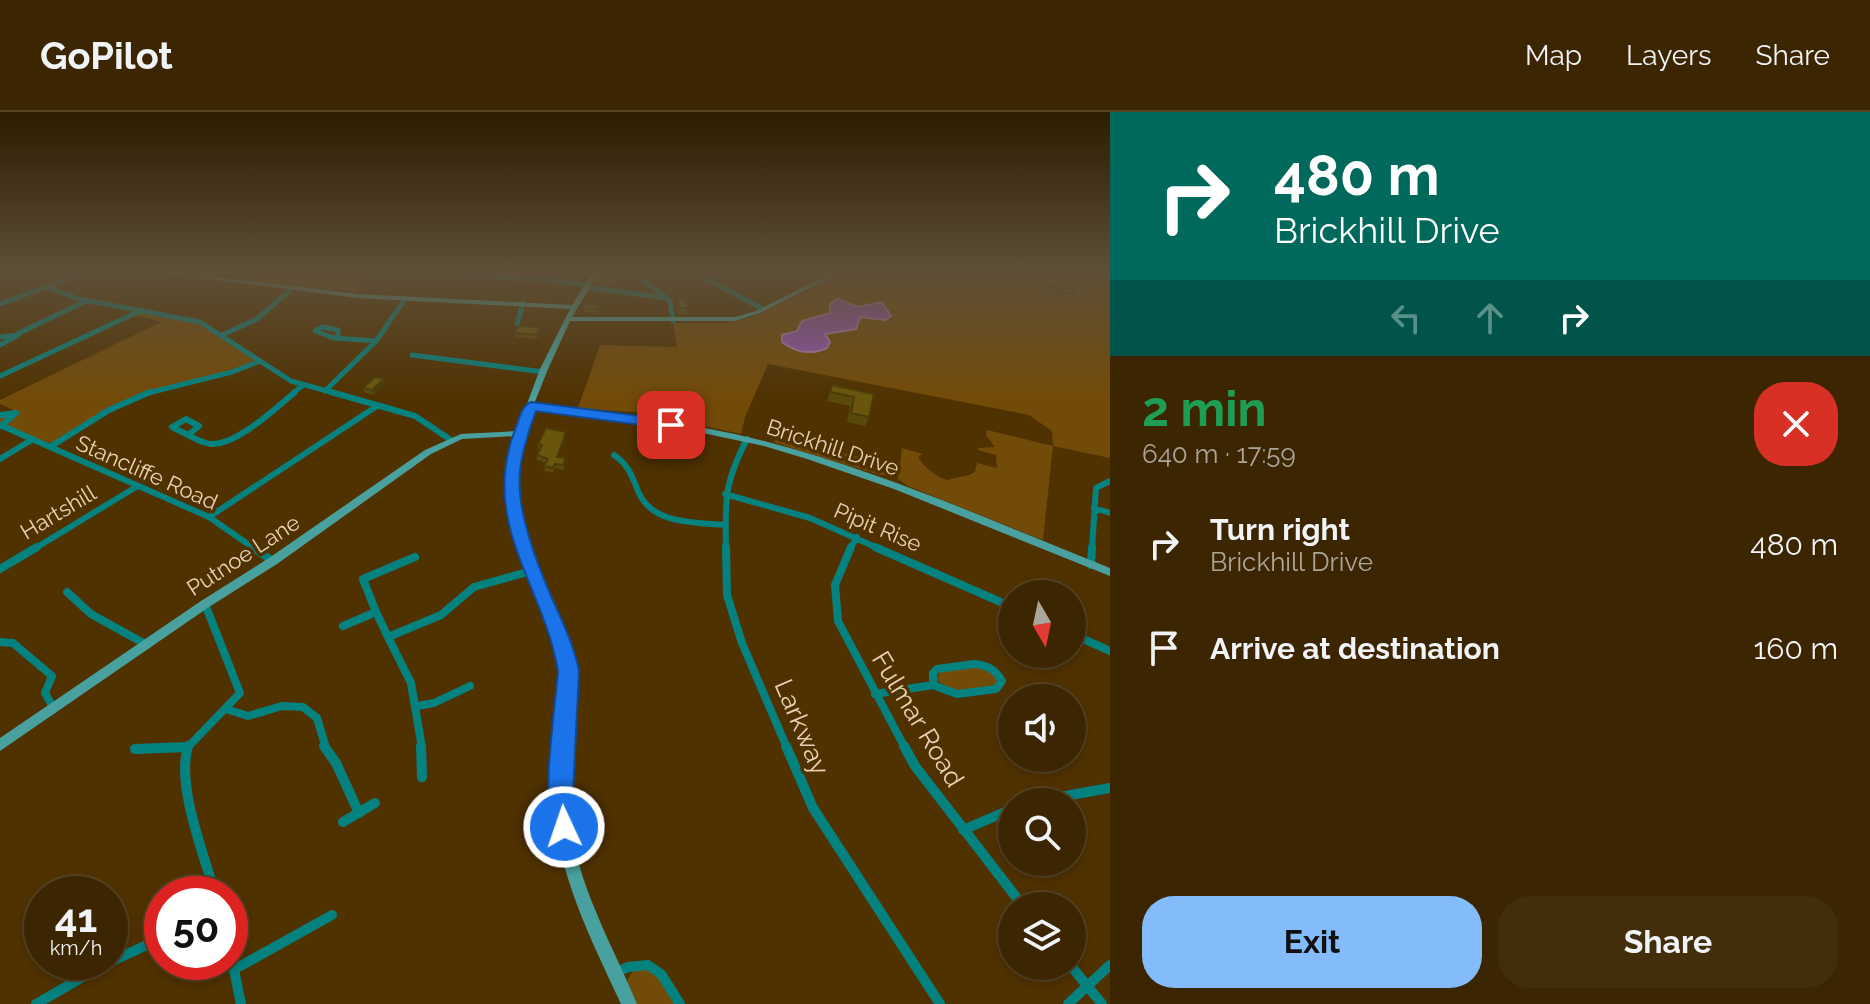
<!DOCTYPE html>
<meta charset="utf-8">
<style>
body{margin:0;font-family:Raleway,sans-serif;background:#432e0b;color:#f1f3f6;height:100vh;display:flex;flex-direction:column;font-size:30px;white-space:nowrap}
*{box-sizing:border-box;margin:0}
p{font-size:26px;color:#aca599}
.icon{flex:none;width:44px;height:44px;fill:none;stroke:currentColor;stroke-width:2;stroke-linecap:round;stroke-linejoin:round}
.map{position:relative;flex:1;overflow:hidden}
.panel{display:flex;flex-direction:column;background:#3c2601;width:760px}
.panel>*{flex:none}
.banner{background:#00695c;color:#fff;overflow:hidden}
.needle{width:52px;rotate:171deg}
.fabs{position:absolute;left:998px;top:468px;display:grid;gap:16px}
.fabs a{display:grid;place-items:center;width:88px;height:88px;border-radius:50%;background:#3c2601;box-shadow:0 4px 12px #0003,0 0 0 2px #554323;font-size:40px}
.speed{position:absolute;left:24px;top:764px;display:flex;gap:16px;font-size:40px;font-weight:700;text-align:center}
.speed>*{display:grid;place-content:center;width:104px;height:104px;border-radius:50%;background:#3c2601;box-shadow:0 4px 12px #0003,0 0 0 2px #554323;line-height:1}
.speed small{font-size:20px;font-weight:400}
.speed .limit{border:12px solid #d22;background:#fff;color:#111}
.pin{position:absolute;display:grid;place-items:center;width:68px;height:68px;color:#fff;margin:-34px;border-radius:16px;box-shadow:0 4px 12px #0006}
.me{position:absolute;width:88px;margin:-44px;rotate:357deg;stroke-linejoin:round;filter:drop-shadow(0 0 6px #0008)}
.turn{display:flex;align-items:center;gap:28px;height:168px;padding:0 32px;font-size:36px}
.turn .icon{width:104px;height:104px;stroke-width:2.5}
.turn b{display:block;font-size:56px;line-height:68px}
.lanes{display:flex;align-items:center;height:76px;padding:0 32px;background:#0003;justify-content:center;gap:40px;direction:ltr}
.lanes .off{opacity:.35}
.round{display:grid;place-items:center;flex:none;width:84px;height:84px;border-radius:32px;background:#432e0b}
.head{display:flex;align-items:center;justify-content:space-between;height:136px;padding:0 32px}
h1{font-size:48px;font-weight:700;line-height:60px;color:#1e9e55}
.action{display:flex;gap:16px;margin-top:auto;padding:16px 32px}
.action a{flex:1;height:92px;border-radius:32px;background:#84bcfb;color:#111;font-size:32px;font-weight:700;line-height:92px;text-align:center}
.action a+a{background:#432e0b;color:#f1f3f6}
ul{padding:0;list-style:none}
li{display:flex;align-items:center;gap:24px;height:104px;padding:0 32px}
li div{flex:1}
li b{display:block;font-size:30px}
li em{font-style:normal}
header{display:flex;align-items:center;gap:48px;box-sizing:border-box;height:112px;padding:0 40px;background:#3c2601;border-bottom:2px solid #554323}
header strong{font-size:38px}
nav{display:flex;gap:44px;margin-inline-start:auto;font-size:28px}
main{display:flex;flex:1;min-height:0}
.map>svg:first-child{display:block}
.green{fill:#734b09}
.water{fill:#9155b1;stroke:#ab7ab2;stroke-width:2}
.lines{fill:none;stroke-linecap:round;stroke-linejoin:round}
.street-far3{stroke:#048280;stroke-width:5}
.street-far2{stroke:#048280;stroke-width:6}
.street-far1{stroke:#048280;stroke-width:8}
.street{stroke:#048280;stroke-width:10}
.secondary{fill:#48a19e;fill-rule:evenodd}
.wall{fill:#5a4a0a}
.shaded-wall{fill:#4a3c08}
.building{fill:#69560c;stroke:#4a3c08;stroke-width:2}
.route{fill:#1a73e8;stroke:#114b97;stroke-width:2}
.labels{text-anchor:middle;stroke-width:7;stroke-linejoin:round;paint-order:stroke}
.street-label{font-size:22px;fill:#e8d1b5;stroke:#503201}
.near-street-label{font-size:26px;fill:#e8d1b5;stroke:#503201}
</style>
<header>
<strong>GoPilot</strong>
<nav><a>Map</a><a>Layers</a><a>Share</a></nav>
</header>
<main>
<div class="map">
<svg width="1110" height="892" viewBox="0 0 1110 892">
<rect width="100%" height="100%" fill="#503201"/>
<!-- green -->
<path class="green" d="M257 161H309L303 175 253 170Z
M314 161H361L349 170 362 172 356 179 308 176Z
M845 161H1110V346L1053 334 1043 428 908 374 898 367 902 336 923 342 918 345C923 353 933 364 947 368 956 365 968 365 975 360L977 351 997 356 996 343 978 338V336L995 335 986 323 987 318 1053 334 1052 319 1029 303 768 252 745 305 741 322 643 301 578 296 600 233 677 235 673 211H724L750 206Z
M141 200 204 213 256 247 253 252 144 281 55 330 46 331 0 311V306L14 298 0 292V288L161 210 136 203Z
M788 321 820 329V335L885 351 888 349V363H880L773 330Z
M980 553 999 567 994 574 955 580 936 568 940 560Z
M634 857H653L676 892H636L627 869Z"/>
<!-- water -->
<path class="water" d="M837 187 858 195 882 190 891 204 885 208 860 205 856 217 825 222 830 230 827 236C811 243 796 241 782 230V223L797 219 802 209 830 201V192Z"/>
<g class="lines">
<!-- street-far3 -->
<path class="street-far3" d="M634 161 670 189 673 209
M695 161 763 197
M460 164 545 167 586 173
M706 169 724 161
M47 175 79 187 200 210 291 269 338 282
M585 175 667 186
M0 192 84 161
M517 213 523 191
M17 222 88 188
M222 223 257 207 290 178
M338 224V218L322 215 315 219 334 226 376 229
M0 225 18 223
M0 233 18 223
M412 243 544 260
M0 264 142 198
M325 279 376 229 405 187
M144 282 232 260 260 249
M292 282 303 273"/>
<!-- street-far2 -->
<path class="street-far2" d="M331 280 415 304 451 328
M0 303 16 301 1 314
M186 307 199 314 188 323 172 315Z
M0 313 209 405 255 437
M188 323C196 327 204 332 212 332 238 332 276 296 295 280
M50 335 109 298 150 280
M614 343C628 352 632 364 638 379 652 413 694 410 725 413
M0 347 33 327
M725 382 810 406 880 437
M1094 396 1110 401
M209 405 377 294
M34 437 136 375
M726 437C725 388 724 371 747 327
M850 437 857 425
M1092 437 1096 376 1110 369"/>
<!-- street-far1 -->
<path class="street-far1" d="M252 435 273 449
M726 435 727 483 742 531 787 636
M851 435 835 473 838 509 905 636
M875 435 1012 495
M1091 453 1092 435
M0 457 37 435
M67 480 91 502 147 533
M376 500 363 467 415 445
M343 514 376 500 388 525 441 503 474 475 531 459
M1072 522 1110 539
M388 525 411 571 422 636
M0 530 13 531 52 564 45 581 54 597
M974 552C987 553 995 557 1002 569L996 577 957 582 933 573V561L937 557Z
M875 582 933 573
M417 594 434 591 470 574
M229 598 248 604 282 594 303 595 317 606 326 636
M162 636 187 635
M187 636 240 581 205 492"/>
<!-- street -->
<path class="street" d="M188 634C176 674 204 742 215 782
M324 634 336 651 359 701
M421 634 422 665
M786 634 813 696 940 892
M904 634 915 654 1023 794
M135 637 187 635
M1032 690 1110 676
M343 710 375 691
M963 718 1012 697
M230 838 241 892
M110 850 162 826
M1071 854 1102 892
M235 857 332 803
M615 861 628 855 648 853 661 862 680 892
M36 892 109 850
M1068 892 1110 853"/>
<!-- secondary -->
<path class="secondary" d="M160 161H182L358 182 572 193 592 161H598L572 205H735L756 199 831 161H840L760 201 735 209H570L548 257 534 292C612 302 692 310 768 330 886 361 997 411 1110 456V464L894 377 807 347 764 334 679 316 533 297C525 318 518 339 516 361 512 404 530 446 547 484 558 507 571 532 575 558 576 572 574 587 573 601 571 629 567 657 568 686 570 761 609 825 637 892H621C591 827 555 758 554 685 554 656 558 628 561 600 562 586 565 571 563 557 559 533 548 510 539 488 513 431 497 386 516 324L462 327 431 342 277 452 209 495 0 639V626L201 489 269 446 425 338 461 322 517 319 540 257 570 197 358 186Z"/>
</g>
<!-- wall -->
<path class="wall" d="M599 161H620L619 168 616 174 597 171 598 163Z
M1062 173 1071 184 1065 188 1043 180 1047 174Z
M679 187 688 196 687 202H678Z
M584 196 598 197 596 202 584 200Z
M539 215 537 227 515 225V221Z
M385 272 373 283 364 280 363 276Z
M832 273 874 282 869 305 865 314 847 310 850 294 827 289Z
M566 320V324L558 345 565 351 563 358 555 356 553 361 544 359 546 351 537 348V343L540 337H538V332Z"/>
<!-- shaded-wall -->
<path class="shaded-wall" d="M617 161H620L619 168 616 174Z
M384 267 385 272 373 283 372 278Z
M566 320V324L557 349V345Z"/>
<!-- building -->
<path class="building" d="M599 161H619L616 165 598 163Z
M1062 173 1075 178 1070 182 1047 174Z
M679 187 687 188 688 196H679Z
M586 192 598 193 596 198 584 196Z
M517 214 539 215 537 223 515 221Z
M375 265 384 267 372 278 363 276Z
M832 273 874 282 869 305 851 301 854 285 830 280Z
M546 316 566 320 557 345 566 346 563 353 555 352 553 356 544 354 548 347 537 343 542 333 538 332Z"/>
<!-- sky -->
<linearGradient id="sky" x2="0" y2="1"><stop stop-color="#2c1c01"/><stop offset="0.56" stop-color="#5e4f38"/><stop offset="1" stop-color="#5e4f38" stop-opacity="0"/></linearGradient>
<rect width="1110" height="286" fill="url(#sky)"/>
<!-- route -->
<path class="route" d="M531 290 671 308 679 313 671 317 536 299C529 318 522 339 520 359 516 398 536 449 551 484 562 509 574 533 579 559L573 680 576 715 573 724 564 727 555 724C540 687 555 600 558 559 544 473 478 411 516 315 520 306 521 294 531 290Z"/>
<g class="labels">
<!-- street labels -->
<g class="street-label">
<text transform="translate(833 335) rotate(18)" y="8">Brickhill Drive</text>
<text transform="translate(147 360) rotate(24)" y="8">Stancliffe Road</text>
<text transform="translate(58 400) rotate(-31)" y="8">Hartshill</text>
<text transform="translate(878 415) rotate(23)" y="8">Pipit Rise</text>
<text transform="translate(243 443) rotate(-33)" y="8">Putnoe Lane</text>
</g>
<!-- near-street labels -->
<g class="near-street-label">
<text transform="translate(918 607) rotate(59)" y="9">Fulmar Road</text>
<text transform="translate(802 615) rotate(67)" y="9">Larkway</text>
</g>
</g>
</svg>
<div class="fabs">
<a><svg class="needle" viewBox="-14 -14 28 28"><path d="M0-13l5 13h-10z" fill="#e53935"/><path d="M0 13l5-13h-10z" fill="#aca599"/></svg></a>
<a><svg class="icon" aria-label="sound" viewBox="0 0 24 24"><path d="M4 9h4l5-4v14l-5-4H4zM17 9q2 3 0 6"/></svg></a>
<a><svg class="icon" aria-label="search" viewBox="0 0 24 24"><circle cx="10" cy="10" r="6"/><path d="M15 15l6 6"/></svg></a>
<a><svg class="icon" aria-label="layers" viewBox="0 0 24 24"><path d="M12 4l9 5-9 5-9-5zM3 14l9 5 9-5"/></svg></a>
</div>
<div class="speed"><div>41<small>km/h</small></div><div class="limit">50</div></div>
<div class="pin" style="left:671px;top:313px;background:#d93025"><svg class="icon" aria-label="arrive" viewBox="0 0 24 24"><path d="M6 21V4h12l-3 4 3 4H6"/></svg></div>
<svg class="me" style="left:564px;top:715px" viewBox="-20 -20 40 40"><circle r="17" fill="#1a73e8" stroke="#fff" stroke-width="3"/><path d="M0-11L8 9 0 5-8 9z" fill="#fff"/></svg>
</div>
<section class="panel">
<div class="banner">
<div class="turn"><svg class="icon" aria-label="right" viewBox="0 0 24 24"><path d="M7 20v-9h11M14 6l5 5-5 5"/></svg><div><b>480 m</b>Brickhill Drive</div></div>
<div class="lanes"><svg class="icon off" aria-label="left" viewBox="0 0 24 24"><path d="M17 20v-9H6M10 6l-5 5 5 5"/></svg><svg class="icon off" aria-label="ahead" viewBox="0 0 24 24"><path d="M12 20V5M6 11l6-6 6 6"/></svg><svg class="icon" aria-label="right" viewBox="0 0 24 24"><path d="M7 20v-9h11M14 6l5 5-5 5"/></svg></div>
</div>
<div class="head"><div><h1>2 min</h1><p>640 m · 17:59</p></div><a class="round" style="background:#d93025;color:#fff"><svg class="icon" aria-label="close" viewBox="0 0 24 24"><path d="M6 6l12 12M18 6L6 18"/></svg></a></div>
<ul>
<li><svg class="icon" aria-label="right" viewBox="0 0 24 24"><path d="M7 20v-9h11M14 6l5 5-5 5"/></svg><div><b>Turn right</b><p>Brickhill Drive</p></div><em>480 m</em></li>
<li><svg class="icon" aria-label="arrive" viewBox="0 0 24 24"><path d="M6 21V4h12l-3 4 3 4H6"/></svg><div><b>Arrive at destination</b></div><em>160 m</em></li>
</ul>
<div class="action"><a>Exit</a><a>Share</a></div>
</section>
</main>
